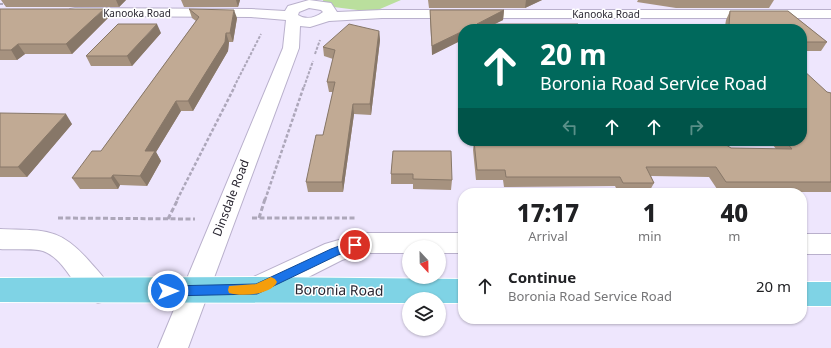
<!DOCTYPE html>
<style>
body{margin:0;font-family:"Noto Sans",sans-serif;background:#f2f2f2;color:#202124;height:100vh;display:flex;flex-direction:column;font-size:15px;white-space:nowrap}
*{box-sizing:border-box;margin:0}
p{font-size:13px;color:#757577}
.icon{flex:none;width:22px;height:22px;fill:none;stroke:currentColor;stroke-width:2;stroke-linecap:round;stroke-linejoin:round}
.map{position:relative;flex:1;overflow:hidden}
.details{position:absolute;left:458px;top:188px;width:349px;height:136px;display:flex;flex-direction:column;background:#fff;border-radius:16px;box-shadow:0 1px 3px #0004}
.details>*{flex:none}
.top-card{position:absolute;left:458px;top:24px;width:349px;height:122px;border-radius:16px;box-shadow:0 1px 3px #0004;background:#00695c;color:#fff;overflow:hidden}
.needle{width:26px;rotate:158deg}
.buttons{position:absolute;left:402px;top:240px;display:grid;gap:8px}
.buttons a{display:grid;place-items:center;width:44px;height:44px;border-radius:50%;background:#fff;box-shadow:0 1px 3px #0004;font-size:20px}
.pin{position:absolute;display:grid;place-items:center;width:34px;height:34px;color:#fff;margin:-17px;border:2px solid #fff;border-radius:50%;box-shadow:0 1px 4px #0007}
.me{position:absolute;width:44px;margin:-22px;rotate:90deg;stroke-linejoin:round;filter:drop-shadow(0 0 3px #0008)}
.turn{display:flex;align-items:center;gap:14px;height:84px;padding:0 16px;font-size:18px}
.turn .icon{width:52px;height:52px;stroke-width:2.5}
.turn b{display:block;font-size:28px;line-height:34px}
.lanes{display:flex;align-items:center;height:38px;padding:0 16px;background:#0003;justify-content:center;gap:20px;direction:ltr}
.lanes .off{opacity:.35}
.eta{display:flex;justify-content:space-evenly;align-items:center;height:68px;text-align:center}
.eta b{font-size:24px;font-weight:800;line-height:28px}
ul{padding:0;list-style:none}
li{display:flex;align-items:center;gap:12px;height:60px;padding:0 16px}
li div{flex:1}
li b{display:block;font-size:15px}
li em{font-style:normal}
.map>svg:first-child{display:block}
.green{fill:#badf9d}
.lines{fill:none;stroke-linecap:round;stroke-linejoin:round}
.street-casing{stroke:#b9b0cc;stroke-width:2}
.primary-casing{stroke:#fff;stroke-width:2}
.path-far2{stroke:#ada7ba;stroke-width:2;stroke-dasharray:3 1.5;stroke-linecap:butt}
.path-far1{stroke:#ada7ba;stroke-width:2.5;stroke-dasharray:3.5 2;stroke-linecap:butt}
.path{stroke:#ada7ba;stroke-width:3;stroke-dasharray:5 2.5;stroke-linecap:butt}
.street{fill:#fff;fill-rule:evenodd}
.primary{fill:#7fd3e5;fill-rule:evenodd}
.wall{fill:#a6927f}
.shaded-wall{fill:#877768}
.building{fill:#c1aa94;stroke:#877768}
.route{fill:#1a73e8;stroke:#114b97}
.slow{fill:#f59e0b}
.labels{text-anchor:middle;stroke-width:3;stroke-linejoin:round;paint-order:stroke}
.far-street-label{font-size:10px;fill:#292631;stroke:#fff}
.street-label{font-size:12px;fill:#292631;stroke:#fff}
.near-street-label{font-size:14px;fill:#292631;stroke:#fff}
</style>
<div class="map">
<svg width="831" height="348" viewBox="0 0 831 348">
<rect width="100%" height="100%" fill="#eee6fd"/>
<!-- green -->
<path class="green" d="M323 0H401L373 12 326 6H324Z"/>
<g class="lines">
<!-- street casing -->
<g class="street-casing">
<path id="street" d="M309 0 331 3 337 12 382 10H831V18H382L329 21 310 27 300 26 299 48 188 348H158L283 48 286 20 251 17 75 16 70 15 68 12 70 9 75 8 251 9 285 11 288 6ZM309 8 321 10 323 12C315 18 306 20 298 15L299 12Z
M0 229C44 231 59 226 90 262 98 271 107 280 112 291L108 300 98 303C74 294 68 260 43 251 33 248 12 250 0 249Z
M363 233H463V253H439V247H409V253H363L342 260 267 298 257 301 247 298 243 289 247 280 325 244Z
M802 234H831V254H802Z"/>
</g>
<!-- primary casing -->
<g class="primary-casing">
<path id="primary" d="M257 277 463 279V303H439V299H409V303L0 302V278Z
M802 282H831V306H802Z"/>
</g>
<!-- path-far2 -->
<path class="path-far2" d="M0 4H8
M315 54 320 40
M234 87 261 34
M304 87 313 61"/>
<!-- path-far1 -->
<path class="path-far1" d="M177 200 235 86
M265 200 304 86"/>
<!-- path -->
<path class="path" d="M58 218 195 219
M252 218H355
M259 218 265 199
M168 219 178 199"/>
<!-- street -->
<use href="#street" class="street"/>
<!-- primary -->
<use href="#primary" class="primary"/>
</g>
<!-- wall -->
<path class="wall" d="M1 0H126L119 7H6Z
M181 0H240L238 7H184Z
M428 0H542L525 8H429Z
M638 0H774L769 8H676L637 2Z
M0 9 108 18 72 54H25L17 60H0Z
M189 9 237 18 233 42H229L228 51 193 111H181L156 152 161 161 147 186 120 185 118 189H80L72 178 101 151 196 21 192 18Z
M430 10H504L503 20 495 24H578L577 29H463V56H462L460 41 432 55 430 20Z
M730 11H788L827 42 821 51H802V29H655L656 26H725L726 20Z
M379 31 380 40 371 115 354 114 343 192H308L306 182 323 135 333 92H329L327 82 333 59 324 56 323 47Z
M161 33 132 66H91L86 56Z
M827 92 831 93V192H719L709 177 651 176 654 183 649 192H618L615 186 504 187 503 180H476L473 150 474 141 731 148 776 149 770 141H802Z
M0 113 72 124 27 177H0Z
M393 151 452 180 451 190 413 189V184H391V174Z"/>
<!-- shaded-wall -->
<path class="shaded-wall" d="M116 0H126L119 7Z
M236 0H240L238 7Z
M526 0H542L525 8Z
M104 9 108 18 72 54 66 44Z
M234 10 237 18 233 42 230 33Z
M504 10 503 20 484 29 477 24Z
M157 24 161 33 132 66 127 56Z
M379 31 380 40 371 115 370 104Z
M461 32 460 41 432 55V46Z
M226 33 229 42 228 51 193 111 188 101Z
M18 44 25 54 17 60 11 50Z
M176 101 181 111 156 152 161 161 147 186 140 176 145 151Z
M353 104 354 114 343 192 342 182Z
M66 114 72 124 27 177 18 167Z
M113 175 120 185 118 189 111 178Z"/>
<!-- building -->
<path class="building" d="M0 9H104L66 44H18L11 50H0Z
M189 9 234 10 230 33H226L225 42 188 101H176L145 151H155L140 176 113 175 111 178H72L92 151H101L199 17Z
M430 10H504L477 24H578L576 29H463V46L461 32 432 46Z
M730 11H788L827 42H802V29H661L656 26H729Z
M118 24H157L127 56H86Z
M349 24 379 31 370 104H353L342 182H306L316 135H323L335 82H327L335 50 323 47Z
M802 69 827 92 831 93V182H726L716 167H646L654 183H623L620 177H506L505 170H477L474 141H720L731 148 792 149 785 141H802Z
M0 113 66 114 18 167H0Z
M393 151H451L452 180 413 179V174H391Z"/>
<!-- route -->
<path class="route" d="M355 240 359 242 360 245 359 248 338 255 257 294 168 296 164 294 162 291 164 287 168 286 256 284 331 249Z"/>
<!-- slow -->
<path class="slow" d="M271 277 275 279 277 282C271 295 241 297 229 293L228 290 229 286 256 284Z"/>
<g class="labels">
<!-- far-street labels -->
<g class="far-street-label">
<text x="137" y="17">Kanooka Road</text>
<text x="606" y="18">Kanooka Road</text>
</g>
<!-- street labels -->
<g class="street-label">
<text transform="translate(231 198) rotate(-69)" y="4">Dinsdale Road</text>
</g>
<!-- near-street labels -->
<g class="near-street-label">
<text transform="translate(339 290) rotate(1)" y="5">Boronia Road</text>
</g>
</g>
</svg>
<div class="buttons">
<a><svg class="needle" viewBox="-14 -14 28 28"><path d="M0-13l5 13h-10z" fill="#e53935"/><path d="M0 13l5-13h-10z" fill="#757577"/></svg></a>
<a><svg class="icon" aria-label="layers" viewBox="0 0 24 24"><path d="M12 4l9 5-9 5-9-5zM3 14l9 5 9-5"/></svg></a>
</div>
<div class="pin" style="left:355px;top:245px;background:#d93025"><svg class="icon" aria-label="arrive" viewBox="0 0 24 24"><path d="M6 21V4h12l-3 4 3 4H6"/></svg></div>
<svg class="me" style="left:168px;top:291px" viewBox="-20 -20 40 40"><circle r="17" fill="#1a73e8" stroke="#fff" stroke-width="3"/><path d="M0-11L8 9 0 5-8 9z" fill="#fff"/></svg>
<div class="top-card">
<div class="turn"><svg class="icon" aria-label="ahead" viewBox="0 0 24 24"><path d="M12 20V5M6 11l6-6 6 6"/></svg><div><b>20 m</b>Boronia Road Service Road</div></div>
<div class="lanes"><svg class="icon off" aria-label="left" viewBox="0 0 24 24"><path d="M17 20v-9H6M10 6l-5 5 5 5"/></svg><svg class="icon" aria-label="ahead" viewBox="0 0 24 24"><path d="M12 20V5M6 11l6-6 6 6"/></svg><svg class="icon" aria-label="ahead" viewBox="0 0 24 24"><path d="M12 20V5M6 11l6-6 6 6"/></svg><svg class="icon off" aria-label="right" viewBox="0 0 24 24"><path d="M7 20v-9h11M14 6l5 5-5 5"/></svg></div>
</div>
<section class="details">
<div class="eta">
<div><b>17:17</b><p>Arrival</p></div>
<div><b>1</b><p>min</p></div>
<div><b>40</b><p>m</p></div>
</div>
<ul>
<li><svg class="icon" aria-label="ahead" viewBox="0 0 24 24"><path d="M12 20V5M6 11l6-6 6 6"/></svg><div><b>Continue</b><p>Boronia Road Service Road</p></div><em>20 m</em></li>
</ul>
</section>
</div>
